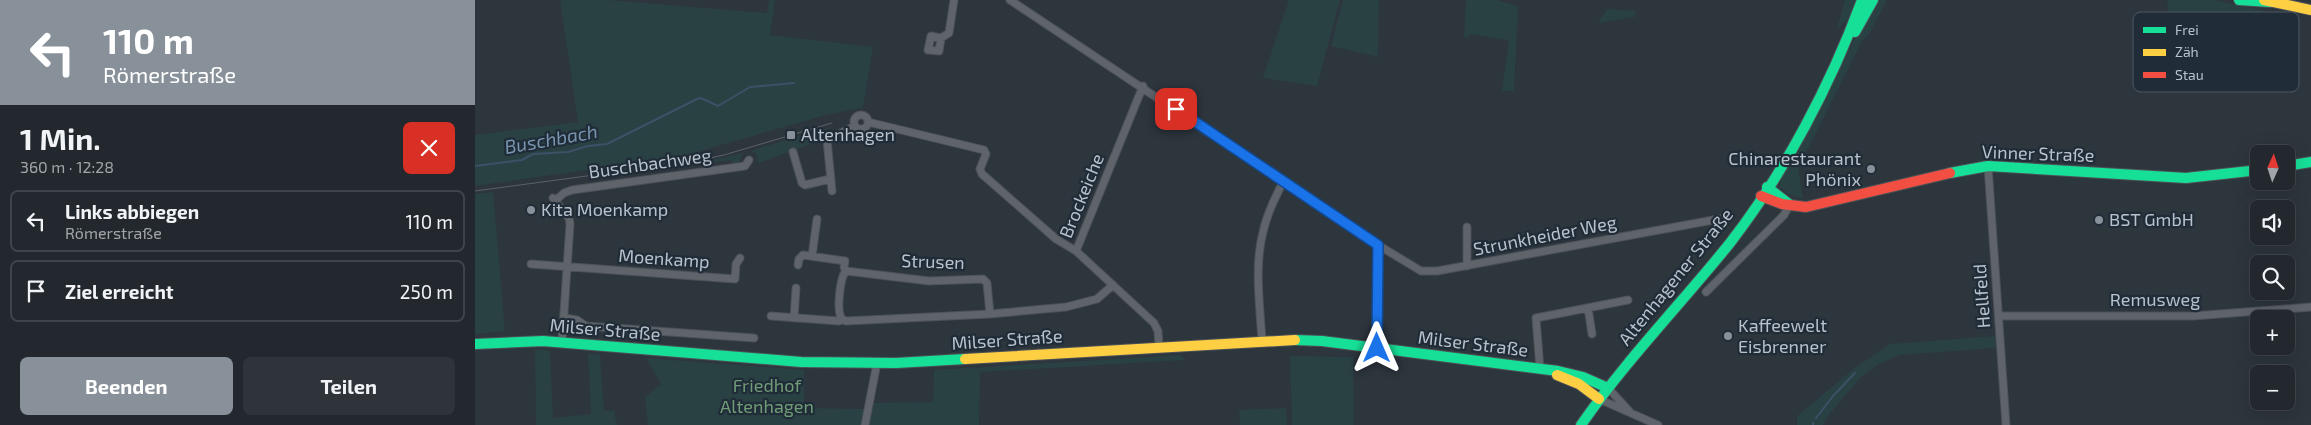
<!DOCTYPE html>
<html lang="de">
<meta charset="utf-8">
<style>
body{margin:0;font-family:"Exo 2",sans-serif;background:#2e343a;color:#f1f3f6;height:100vh;display:flex;flex-direction:column;font-size:19px;white-space:nowrap}
*{box-sizing:border-box;margin:0}
p{font-size:16px;color:#a2a6aa}
.icon{flex:none;width:28px;height:28px;fill:none;stroke:currentColor;stroke-width:2;stroke-linecap:round;stroke-linejoin:round}
.map{position:relative;flex:1;overflow:hidden}
.drawer{display:flex;flex-direction:column;background:#22282e;width:475px}
.drawer>*{flex:none}
.hud{background:#88919a;color:#fff;overflow:hidden}
.needle{width:32px;rotate:3deg}
.buttons{position:absolute;left:1775px;top:145px;display:grid;gap:10px}
.buttons a{display:grid;place-items:center;width:45px;height:45px;border-radius:8px;background:#22282e;box-shadow:0 5px 20px #0002,0 0 0 1px #3f444a;font-size:25px}
.pin{position:absolute;display:grid;place-items:center;width:42px;height:42px;color:#fff;margin:-21px;border-radius:10px;box-shadow:0 2px 8px #0006}
.me{position:absolute;width:55px;margin:-28px;rotate:0deg;stroke-linejoin:round;filter:drop-shadow(0 0 4px #0008)}
.turn{display:flex;align-items:center;gap:18px;height:105px;padding:0 20px;font-size:22px}
.turn .icon{width:65px;height:65px;stroke-width:2.5}
.turn b{display:block;font-size:35px;line-height:42px}
.round{display:grid;place-items:center;flex:none;width:52px;height:52px;border-radius:8px;background:#2e343a}
.summary{display:flex;align-items:center;justify-content:space-between;height:85px;padding:0 20px}
h1{font-size:30px;font-weight:700;line-height:38px}
.primary-button{display:flex;gap:10px;margin-top:auto;padding:10px 20px}
.primary-button a{flex:1;height:58px;border-radius:8px;background:#88919a;color:#fff;font-size:20px;font-weight:700;line-height:58px;text-align:center}
.primary-button a+a{background:#2e343a;color:#f1f3f6}
ul{padding:0;list-style:none}
li{display:flex;align-items:center;gap:15px;height:62px;margin:0 10px 8px;padding:0 10px;border:2px solid #3f444a;border-radius:8px}
li div{flex:1}
li b{display:block;font-size:19px}
li em{font-style:normal}
main{display:flex;flex:1;min-height:0}
.map>svg:first-child{display:block}
.green{fill:#2a4143}
.lines{fill:none;stroke-linecap:round;stroke-linejoin:round}
.stream{stroke:#3c5168;stroke-width:2}
.street-casing{stroke:#4c5157;stroke-width:9}
.fast-casing{stroke:#4c5157;stroke-width:12}
.slow-casing{stroke:#4c5157;stroke-width:12}
.jam-casing{stroke:#4c5157;stroke-width:12}
.street{stroke:#5e646a;stroke-width:7}
.fast{stroke:#16e098;stroke-width:10}
.slow{stroke:#ffcf43;stroke-width:10}
.jam{stroke:#f24e42;stroke-width:10}
.tram{stroke:#5c6268;stroke-width:1}
.route-casing{stroke:#114b97;stroke-width:12}
.route{stroke:#1a73e8;stroke-width:9}
.poi-dot{fill:#88919a;stroke:#202c38;stroke-width:2}
.labels{text-anchor:middle;stroke-width:4.5;stroke-linejoin:round;paint-order:stroke}
.poi-label{font-size:18px;fill:#b9c2cc;stroke:#202c38;text-anchor:start}
.street-label{font-size:18px;fill:#b9c2cc;stroke:#202c38}
.park-label{font-size:18px;fill:#709d77;stroke:#202c38}
.water-label{font-size:19px;font-style:italic;fill:#7995af;stroke:#202c38}
.key{fill:#202c38;stroke:#4e5964;stroke-width:1}
.key-label{font-size:14px;fill:#b9c2cc}
</style>
<main>
<section class="drawer">
<div class="hud">
<div class="turn"><svg class="icon" aria-label="left" viewBox="0 0 24 24"><path d="M17 20v-9H6M10 6l-5 5 5 5"/></svg><div><b>110 m</b>Römerstraße</div></div>
</div>
<div class="summary"><div><h1>1 Min.</h1><p>360 m · 12:28</p></div><a class="round" style="background:#d93025;color:#fff"><svg class="icon" aria-label="close" viewBox="0 0 24 24"><path d="M6 6l12 12M18 6L6 18"/></svg></a></div>
<ul>
<li><svg class="icon" aria-label="left" viewBox="0 0 24 24"><path d="M17 20v-9H6M10 6l-5 5 5 5"/></svg><div><b>Links abbiegen</b><p>Römerstraße</p></div><em>110 m</em></li>
<li><svg class="icon" aria-label="arrive" viewBox="0 0 24 24"><path d="M6 21V4h12l-3 4 3 4H6"/></svg><div><b>Ziel erreicht</b></div><em>250 m</em></li>
</ul>
<div class="primary-button"><a>Beenden</a><a>Teilen</a></div>
</section>
<div class="map">
<svg width="1836" height="425" viewBox="0 0 1836 425">
<rect width="100%" height="100%" fill="#2d353d"/>
<!-- green -->
<path class="green" d="M85 0H133L292 13 294 0H300L295 35 398 47 388 108 355 114 204 157 0 186V135L103 122Z
M814 0H865L842 86 788 78Z
M868 0H904L903 57 856 46Z
M991 0H1022L1043 6 1039 91H1027L1034 40 995 34 994 37H989Z
M1370 0H1382C1378 11 1373 23 1362 28Z
M1401 0H1412L1396 31 1386 43 1336 143 1323 165 1328 199 1313 194 1307 188 1304 189 1307 176 1320 158 1373 49H1376C1376 43 1396 10 1401 0Z
M1692 0H1739L1803 14 1807 43 1699 57Z
M1132 9 1161 11 1160 17 1123 23Z
M359 126 338 136 341 142 287 162 283 163 281 153 275 151 268 153 263 164 258 165 257 160 216 165 268 153Z
M18 192 30 331 0 334V194Z
M1520 336 1521 348 1425 355 1404 364 1386 377 1352 417 1348 425H1322V416L1381 367 1415 344Z
M60 349 75 351 78 418 116 414 113 353 125 355 129 411H139L142 425H61Z
M706 355 710 360 505 372 504 425H394L399 403 458 402 459 370Z
M815 356 878 357 879 425H817Z
M171 358 329 370V408L392 409 388 425H173L170 397 186 384Z
M811 408 812 425H765L764 410Z"/>
<g class="lines">
<!-- stream -->
<path class="stream" d="M0 166 47 160 58 154 93 152 113 146 132 144 222 99 226 98 243 106 275 87 319 83
M1341 418 1358 396 1380 373
M1338 425V423"/>
<!-- street casing -->
<g class="street-casing">
<path id="street" d="M535 0 903 245 946 271H962L1249 218
M466 38 456 36 453 50 464 51 466 38 474 33 479 0
M379 122a7 7 0 1 1 14 0a7 7 0 1 1-14 0Z
M393 122 509 150 511 154 505 169 507 174 581 239 601 251 679 323 683 331 684 346
M318 152 327 183 330 185 355 179
M1513 166 1531 425
M357 191 352 140 380 126
M78 198 94 218 95 224 87 342
M80 201 89 193 97 190 270 166 274 160
M601 251 668 86
M337 256 342 219
M56 264 260 279 261 264 265 258
M323 265 324 259 328 255 370 261 369 267 371 271C365 277 361 312 367 319L371 321 515 314 591 307 622 299 638 285
M992 266V227
M371 271 454 281 508 279 512 283 515 314
M1231 292 1309 215 1315 204
M1113 308 1117 334
M296 316 364 321 367 319
M1524 316H1718L1836 307
M90 318 102 320 111 326 279 338
M319 318 321 288
M787 341C785 305 779 267 788 232 792 214 800 198 808 182
M902 348 903 245
M1065 369 1061 318 1153 300
M1133 388 1155 412
M1124 399 1183 425
M390 425 402 363"/>
</g>
<!-- fast casing -->
<g class="fast-casing">
<path id="fast" d="M1764 0 1795 2
M1380 32 1398 0
M1811 166 1836 162
M1475 173 1513 166 1711 178 1784 170
M1292 187 1314 204
M820 340 847 341 1083 371 1108 377 1133 388
M0 344 68 341 326 362 421 363 490 359
M1106 425C1151 360 1206 304 1255 243 1310 172 1356 84 1387 0"/>
</g>
<!-- slow casing -->
<g class="slow-casing">
<path id="slow" d="M1789 0 1836 10
M490 359 820 340
M1082 375 1104 384 1124 399"/>
</g>
<!-- jam casing -->
<g class="jam-casing">
<path id="jam" d="M1286 196 1307 204 1331 207 1475 173"/>
</g>
<!-- street -->
<use href="#street" class="street"/>
<!-- fast -->
<use href="#fast" class="fast"/>
<!-- slow -->
<use href="#slow" class="slow"/>
<!-- jam -->
<use href="#jam" class="jam"/>
<!-- tram -->
<path class="tram" d="M0 191 216 162 249 155 357 123"/>
</g>
<g class="lines">
<!-- route casing -->
<g class="route-casing">
<path id="route" d="M701 109 903 245 902 348"/>
</g>
<!-- route -->
<use href="#route" class="route"/>
</g>
<!-- markers -->
<g class="poi-dot">
<rect x="311" y="130" width="10" height="10" rx="2.5"/>
<circle cx="1396" cy="169" r="5"/>
<circle cx="56" cy="210" r="5"/>
<circle cx="1624" cy="220" r="5"/>
<circle cx="1253" cy="336" r="5"/>
</g>
<g class="labels">
<!-- poi labels -->
<g class="poi-label">
<text x="326" y="141">Altenhagen</text>
<text x="1386" y="165" text-anchor="end">Chinarestaurant<tspan x="1386" dy="21">Phönix</tspan></text>
<text x="66" y="216">Kita Moenkamp</text>
<text x="1634" y="226">BST GmbH</text>
<text x="1263" y="332">Kaffeewelt<tspan x="1263" dy="21">Eisbrenner</tspan></text>
</g>
<!-- street labels -->
<g class="street-label">
<text transform="translate(1563 154) rotate(2)" y="6">Vinner Straße</text>
<text transform="translate(175 164) rotate(-8)" y="6">Buschbachweg</text>
<text transform="translate(607 196) rotate(-68)" y="6">Brockeiche</text>
<text transform="translate(1070 236) rotate(-11)" y="6">Strunkheider Weg</text>
<text transform="translate(189 259) rotate(4)" y="6">Moenkamp</text>
<text transform="translate(458 262) rotate(2)" y="6">Strusen</text>
<text transform="translate(1201 277) rotate(-51)" y="6">Altenhagener Straße</text>
<text transform="translate(1507 296) rotate(-94)" y="6">Hellfeld</text>
<text x="1680" y="306">Remusweg</text>
<text transform="translate(130 330) rotate(5)" y="6">Milser Straße</text>
<text transform="translate(532 340) rotate(-4)" y="6">Milser Straße</text>
<text transform="translate(998 344) rotate(7)" y="6">Milser Straße</text>
</g>
<!-- park labels -->
<g class="park-label">
<text x="292" y="392">Friedhof<tspan x="292" dy="21">Altenhagen</tspan></text>
</g>
<!-- water labels -->
<g class="water-label">
<text transform="translate(76 139) rotate(-10)" y="7">Buschbach</text>
</g>
</g>
<!-- legend -->
<rect x="1658" y="12" width="166" height="80" rx="8" class="key"/>
<rect x="1668" y="27" width="23" height="6" fill="#16e098"/>
<rect x="1668" y="49" width="23" height="7" fill="#ffcf43"/>
<rect x="1668" y="72" width="23" height="6" fill="#f24e42"/>
<g class="key-label">
<text x="1700" y="35">Frei</text>
<text x="1700" y="57">Zäh</text>
<text x="1700" y="80">Stau</text>
</g>
</svg>
<div class="buttons">
<a><svg class="needle" viewBox="-14 -14 28 28"><path d="M0-13l5 13h-10z" fill="#e53935"/><path d="M0 13l5-13h-10z" fill="#a2a6aa"/></svg></a>
<a><svg class="icon" aria-label="sound" viewBox="0 0 24 24"><path d="M4 9h4l5-4v14l-5-4H4zM17 9q2 3 0 6"/></svg></a>
<a><svg class="icon" aria-label="search" viewBox="0 0 24 24"><circle cx="10" cy="10" r="6"/><path d="M15 15l6 6"/></svg></a>
<a>+</a>
<a>−</a>
</div>
<div class="pin" style="left:701px;top:109px;background:#d93025"><svg class="icon" aria-label="arrive" viewBox="0 0 24 24"><path d="M6 21V4h12l-3 4 3 4H6"/></svg></div>
<svg class="me" style="left:902px;top:348px" viewBox="-20 -20 40 40"><path d="M0-17L14 15 0 8-14 15z" fill="#1a73e8" stroke="#fff" stroke-width="4"/></svg>
</div>
</main>
